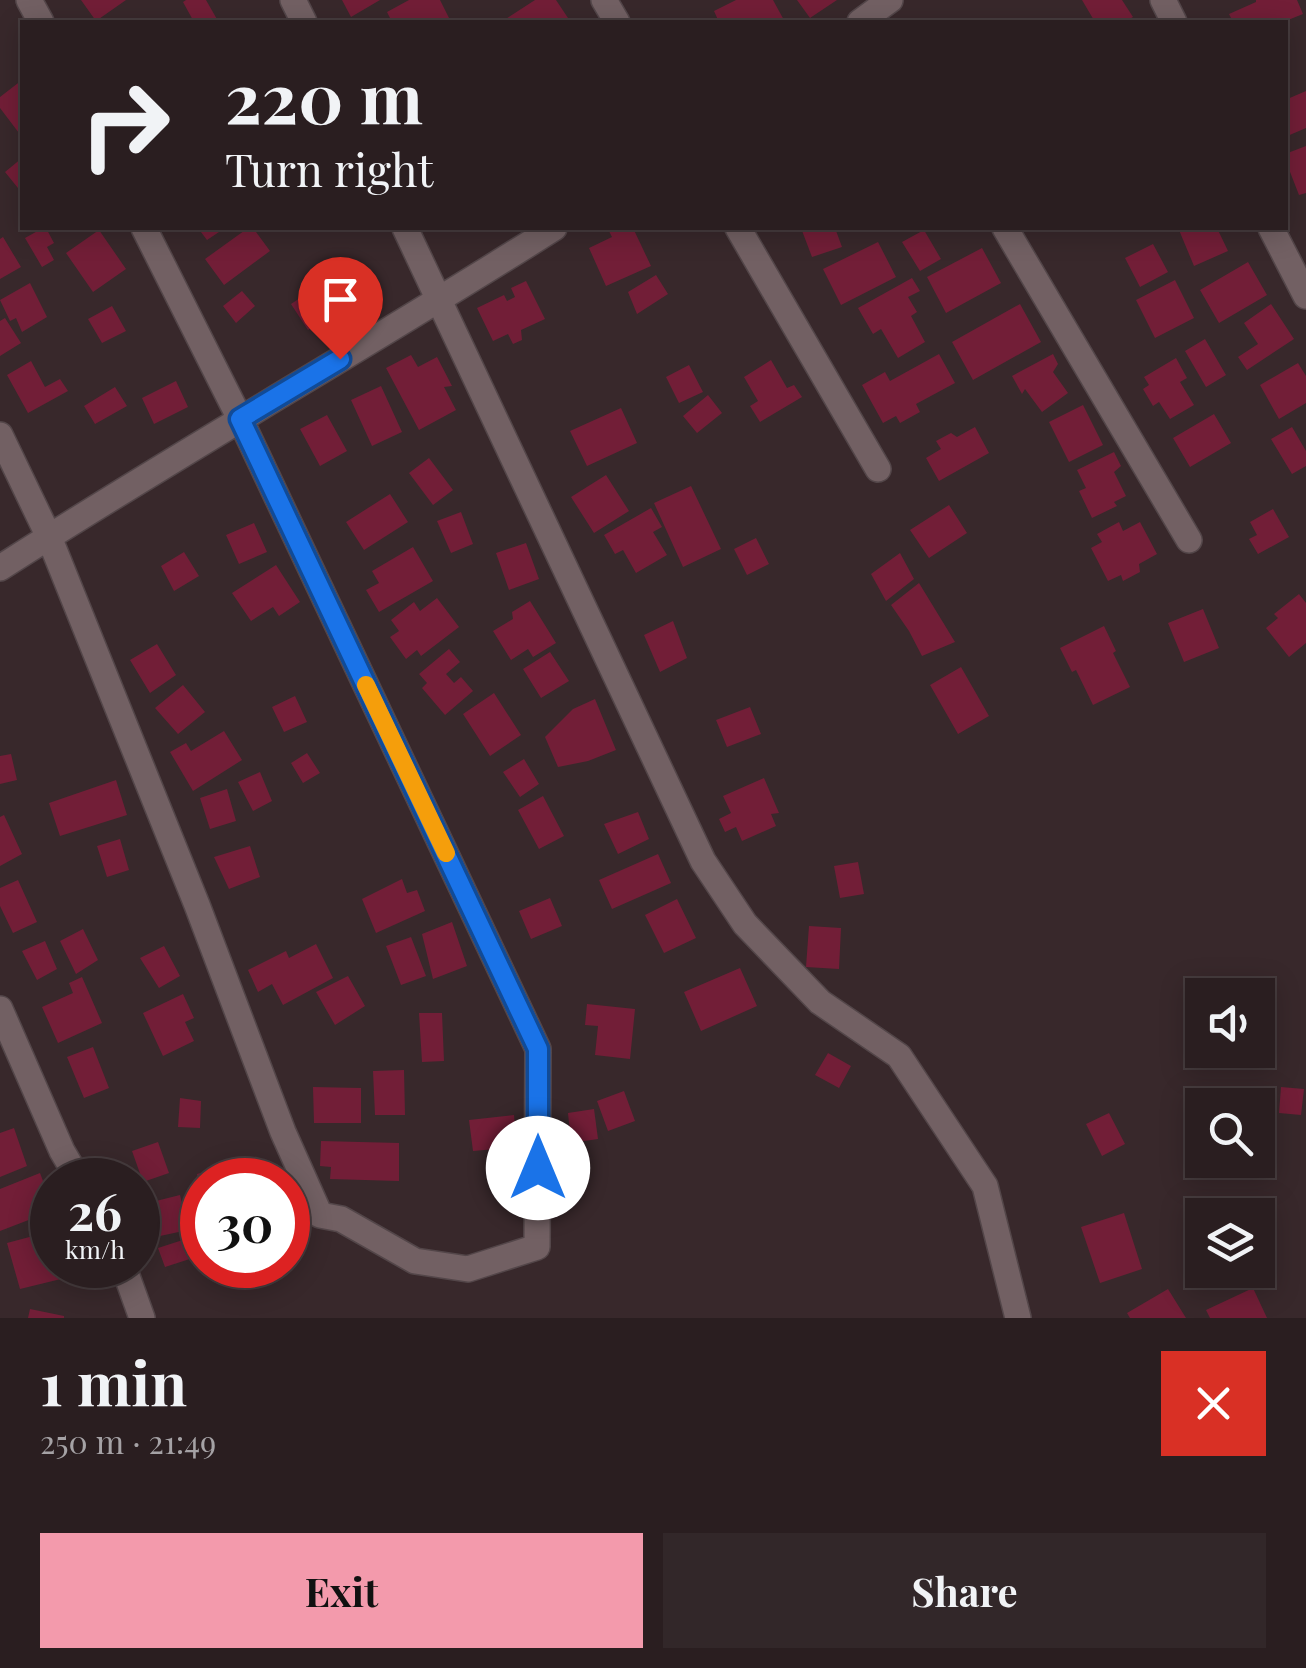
<!DOCTYPE html>
<meta charset="utf-8">
<style>
body{margin:0;font-family:"Playfair Display",serif;background:#322729;color:#f1f3f6;height:100vh;display:flex;flex-direction:column;font-size:38px;white-space:nowrap}
*{box-sizing:border-box;margin:0}
p{font-size:32px;color:#a5a2a5}
.icon{flex:none;width:55px;height:55px;fill:none;stroke:currentColor;stroke-width:2;stroke-linecap:round;stroke-linejoin:round}
.map{position:relative;height:1318px;overflow:hidden}
.details{display:flex;flex-direction:column;background:#2a1e20;flex:1}
.details>*{flex:none}
.hud{position:absolute;left:20px;top:20px;width:1268px;height:210px;border-radius:0px;box-shadow:0 5px 25px #0003,0 0 0 2px #463c3e;background:#2a1e20;color:#f1f3f6;overflow:hidden}
.fabs{position:absolute;left:1185px;top:978px;display:grid;gap:20px}
.fabs a{display:grid;place-items:center;width:90px;height:90px;border-radius:0px;background:#2a1e20;box-shadow:0 5px 25px #0003,0 0 0 2px #463c3e;font-size:50px}
.speed{position:absolute;left:30px;top:1158px;display:flex;gap:20px;font-size:50px;font-weight:700;text-align:center}
.speed>*{display:grid;place-content:center;width:130px;height:130px;border-radius:50%;background:#2a1e20;box-shadow:0 5px 25px #0003,0 0 0 2px #463c3e;line-height:1}
.speed small{font-size:25px;font-weight:400}
.speed .limit{border:15px solid #d22;background:#fff;color:#111}
.pin{position:absolute;display:grid;place-items:center;width:85px;height:85px;color:#fff;margin:-102px -42px;border-radius:50% 50% 50% 0;rotate:-45deg;box-shadow:0 0 10px #0007}
.pin .icon{rotate:45deg}
.me{position:absolute;width:110px;margin:-55px;rotate:0deg;stroke-linejoin:round;filter:drop-shadow(0 0 8px #0008)}
.turn{display:flex;align-items:center;gap:35px;height:210px;padding:0 40px;font-size:45px}
.turn .icon{width:130px;height:130px;stroke-width:2.5}
.turn b{display:block;font-size:70px;line-height:85px}
.round{display:grid;place-items:center;flex:none;width:105px;height:105px;border-radius:0px;background:#322729}
.headline{display:flex;align-items:center;justify-content:space-between;height:170px;padding:0 40px}
h1{font-size:60px;font-weight:700;line-height:75px}
.cta{display:flex;gap:20px;margin-top:auto;padding:20px 40px}
.cta a{flex:1;height:115px;border-radius:0px;background:#f39aac;color:#111;font-size:40px;font-weight:700;line-height:115px;text-align:center}
.cta a+a{background:#322729;color:#f1f3f6}
.map>svg:first-child{display:block}
.building{fill:#721e37}
.lines{fill:none;stroke-linecap:round;stroke-linejoin:round}
.minor-casing{stroke:#534649;stroke-width:28}
.minor{stroke:#726063;stroke-width:25}
.route-casing{stroke:#114b97;stroke-width:25}
.route{stroke:#1a73e8;stroke-width:18}
.slow{stroke:#f59e0b;stroke-width:18}
</style>
<div class="map">
<svg width="1306" height="1318" viewBox="0 0 1306 1318">
<rect width="100%" height="100%" fill="#38282b"/>
<!-- building -->
<path class="building" d="M81 0H126L96 21Z
M186 0H206L218 21 194 22 183 2Z
M342 0H380L351 17Z
M409 0H440L451 22H392L387 12Z
M535 0H556L568 18 562 22H501Z
M736 0H773L785 22H719L714 11Z
M797 0H837L810 18Z
M1082 0H1122L1133 17 1124 22H1095Z
M1256 0H1297L1303 14 1283 22H1233L1229 14 1256 2Z
M22 80V137L0 108V97Z
M1306 91V128L1285 137V100Z
M1306 146V193L1299 195 1285 159V154Z
M22 158V193L5 172Z
M43 228H46L54 243 47 247 54 260 42 267 25 238Z
M198 228H225L207 240Z
M248 228H253L270 251 224 285 205 259Z
M617 228H633L651 266 606 286 589 248 612 237 609 231Z
M801 228H835L842 247 812 257Z
M1184 228H1217L1228 251 1194 266 1179 230Z
M99 230 126 269 93 292 66 253Z
M924 230 941 259 920 271 902 242Z
M3 237 21 267 0 279V239Z
M878 242 896 277 841 305 823 269Z
M1153 244 1168 272 1140 287 1125 258Z
M982 248 1001 283 946 313 927 277Z
M1248 262 1267 295 1219 323 1200 290Z
M656 275 668 294 637 314 628 292Z
M912 278 920 291 908 297 917 312 911 316 925 342 898 358 881 329 873 334 858 308Z
M1175 280 1194 318 1155 338 1136 300Z
M526 281 545 319 521 330 522 340 513 344 508 334 493 341 477 308 504 295 507 301 515 297 511 288Z
M30 283 47 317 22 332 16 318 10 321 0 300Z
M321 284 338 309 308 330 291 304Z
M242 291 255 306 236 323 223 306Z
M1020 304 1041 342 973 380 952 342Z
M1271 304 1294 339 1247 370 1238 357 1258 344 1244 323Z
M112 306 126 331 102 343 88 319Z
M5 318 21 343 0 356V321Z
M1205 339 1226 375 1206 387 1185 351Z
M939 354 955 383 916 404 920 412 900 423 896 416 883 423 862 385 885 372 890 381Z
M1053 354 1058 364 1053 372 1068 393 1042 412 1025 389 1022 394 1012 376Z
M411 355 418 367 437 357 452 386 444 387 456 410 419 430 386 368Z
M1176 358 1187 378 1180 382 1194 405 1170 419 1159 402 1153 406 1143 389 1149 385 1144 377Z
M771 360 787 388 794 385 802 397 760 422 750 406 758 401 744 377Z
M31 361 45 387 60 379 68 391 28 413 7 375Z
M1298 363 1306 376V403L1279 419 1260 385Z
M689 365 703 392 679 403 666 377Z
M176 381 188 407 154 424 142 398Z
M381 386 402 432 372 446 351 400Z
M115 387 127 406 95 424 84 406Z
M708 395 722 413 697 433 683 416Z
M1083 405 1103 445 1069 462 1049 422Z
M621 408 637 443 587 466 570 431Z
M1214 414 1231 443 1190 467 1173 438Z
M327 415 347 451 320 466 300 429Z
M975 427 989 453 939 481 926 458 941 449 936 441 951 433 957 437Z
M1292 427 1306 451V466L1292 474 1271 439Z
M1114 452 1121 466 1114 472 1126 496 1114 502 1117 506 1092 518 1079 491 1086 488 1077 470Z
M429 458 453 490 433 505 409 473Z
M606 475 629 511 594 533 571 497Z
M691 486 721 549 683 567 654 503Z
M390 494 408 522 364 550 346 522Z
M949 505 967 533 929 558 910 530Z
M651 508 662 527 653 532 667 555 636 573 623 550 615 554 604 535Z
M1273 509 1289 537 1258 554 1249 539 1257 535 1250 522Z
M461 512 473 544 451 553 437 521Z
M1119 522 1123 531 1140 522 1157 554 1139 564 1140 572 1123 581 1121 575 1108 581 1091 548 1102 542 1097 534Z
M254 523 267 552 239 564 226 535Z
M756 538 769 564 747 575 734 549Z
M526 543 539 579 509 590 496 553Z
M413 547 433 581 379 612 366 590 379 583 372 571Z
M184 552 199 576 174 591 161 566Z
M900 553 914 579 886 601 871 574Z
M276 565 300 602 279 616 273 607 251 621 232 593Z
M919 583 955 642 922 656 909 631 891 605Z
M1299 594 1306 603V643L1289 657 1266 628 1278 618 1274 614Z
M437 598 459 627 421 656 417 650 406 659 390 637 399 631 391 620 414 602 420 611Z
M530 601 556 643 533 657 528 649 511 660 493 631 513 619 512 612Z
M1203 609 1219 648 1184 662 1168 623Z
M673 621 687 658 660 672 644 635Z
M1104 626 1116 651 1113 653 1130 687 1093 705 1076 670 1072 672 1060 648Z
M157 644 176 675 150 693 130 660Z
M449 649 460 662 446 674 454 683 461 677 473 691 445 715 422 688 427 683 419 674Z
M550 652 569 681 541 698 523 669Z
M961 667 989 716 958 734 930 685Z
M183 685 205 712 178 734 155 708Z
M494 693 521 735 490 756 463 714Z
M295 696 307 722 284 732 272 707Z
M595 699 616 750 588 761 558 767 545 737 573 709Z
M750 707 761 734 727 747 716 720Z
M224 731 242 760 193 791 170 752 186 743 191 751Z
M307 753 320 773 303 783 291 763Z
M11 754 17 780 0 784V756Z
M524 759 539 784 520 797 503 772Z
M260 772 272 801 253 811 238 782Z
M764 778 779 813 771 814 776 826 742 841 736 827 725 832 719 819 731 813 723 796Z
M116 780 127 815 60 836 49 803Z
M227 789 236 821 210 829 200 798Z
M543 796 564 836 539 849 518 810Z
M638 812 649 839 618 854 604 824Z
M4 815 22 854 0 866V817Z
M120 839 129 870 107 877 97 846Z
M250 846 260 877 229 889 214 857Z
M658 854 671 883 612 909 599 880Z
M858 862 864 894 840 898 834 866Z
M402 879 407 893 417 890 425 911 376 933 362 899Z
M18 880 37 922 13 933 0 906V888Z
M550 898 562 926 531 939 519 911Z
M677 899 696 938 664 953 645 915Z
M452 922 467 966 433 979 422 934Z
M809 926 841 928 839 969 806 967Z
M83 929 98 960 76 974 60 941Z
M411 937 426 976 401 985 386 946Z
M45 941 57 969 37 980 22 951Z
M316 944 333 978 283 1005 272 984 258 992 248 970 286 951 289 958Z
M164 946 180 976 159 988 140 958Z
M740 968 757 1006 701 1031 684 992Z
M348 976 365 1006 335 1025 316 992Z
M82 977 102 1023 58 1043 42 1007 73 993 69 983Z
M183 994 194 1018 185 1022 194 1041 163 1056 143 1013Z
M587 1004 635 1009 630 1059 595 1055 598 1026 585 1025Z
M419 1013H442L444 1061 422 1062Z
M93 1047 109 1088 84 1098 67 1057Z
M1238 1050H1260L1264 1063 1245 1070Z
M828 1053 851 1066 839 1088 815 1075Z
M404 1070 405 1115H375L373 1071Z
M313 1087 361 1088V1123H314Z
M1281 1087 1304 1089 1301 1115 1279 1113Z
M624 1091 635 1121 608 1131 597 1101Z
M180 1098 201 1101 200 1128 178 1127Z
M594 1109 598 1139 571 1143 568 1113Z
M1109 1113 1125 1144 1102 1156 1086 1124Z
M514 1115 517 1147 473 1151 469 1120Z
M14 1128 27 1166 0 1177V1133Z
M321 1141 399 1143V1181L330 1179 331 1167 320 1166Z
M158 1142 169 1173 143 1182 132 1151Z
M241 1161 247 1180H202L201 1190 197 1174Z
M40 1173 52 1205V1211L0 1231V1189Z
M180 1195 188 1230 160 1236 152 1202Z
M1124 1213 1142 1269 1100 1283 1081 1227Z
M52 1231V1265H62L65 1278 20 1289 7 1243Z
M192 1237 199 1256 165 1267 158 1248Z
M1253 1288 1267 1318H1210L1206 1310Z
M1168 1289 1186 1318H1130L1127 1313Z
M30 1309 64 1316V1318H28Z"/>
<g class="lines">
<!-- minor casing -->
<g class="minor-casing">
<path id="minor" d="M29 0 41 22
M293 0 304 22
M604 0 617 22
M1163 0 1174 22
M860 22 890 0
M405 228 703 861 745 924 820 1002 899 1056 985 1186 1018 1318
M738 228 878 469
M1005 228 1189 540
M1271 228 1306 296
M0 435 49 537 197 905 283 1132 320 1215 341 1219 415 1261 468 1269 537 1247 538 1049 240 419 144 228
M0 568C182 451 371 344 554 228
M0 1009 62 1151 79 1180
M123 1265 142 1318"/>
</g>
<!-- minor -->
<use href="#minor" class="minor"/>
</g>
<g class="lines">
<!-- route casing -->
<g class="route-casing">
<path id="route" d="M340 359 240 419 538 1049V1168"/>
</g>
<!-- route -->
<use href="#route" class="route"/>
<!-- slow -->
<path class="slow" d="M366 685 446 853"/>
</g>
</svg>
<div class="fabs">
<a><svg class="icon" aria-label="sound" viewBox="0 0 24 24"><path d="M4 9h4l5-4v14l-5-4H4zM17 9q2 3 0 6"/></svg></a>
<a><svg class="icon" aria-label="search" viewBox="0 0 24 24"><circle cx="10" cy="10" r="6"/><path d="M15 15l6 6"/></svg></a>
<a><svg class="icon" aria-label="layers" viewBox="0 0 24 24"><path d="M12 4l9 5-9 5-9-5zM3 14l9 5 9-5"/></svg></a>
</div>
<div class="speed"><div>26<small>km/h</small></div><div class="limit">30</div></div>
<div class="pin" style="left:340px;top:359px;background:#d93025"><svg class="icon" aria-label="arrive" viewBox="0 0 24 24"><path d="M6 21V4h12l-3 4 3 4H6"/></svg></div>
<svg class="me" style="left:538px;top:1168px" viewBox="-20 -20 40 40"><circle r="19" fill="#fff"/><path d="M0-13L10 11 0 6-10 11z" fill="#1a73e8"/></svg>
<div class="hud">
<div class="turn"><svg class="icon" aria-label="right" viewBox="0 0 24 24"><path d="M7 20v-9h11M14 6l5 5-5 5"/></svg><div><b>220 m</b>Turn right</div></div>
</div>
</div>
<section class="details">
<div class="headline"><div><h1>1 min</h1><p>250 m · 21:49</p></div><a class="round" style="background:#d93025;color:#fff"><svg class="icon" aria-label="close" viewBox="0 0 24 24"><path d="M6 6l12 12M18 6L6 18"/></svg></a></div>
<div class="cta"><a>Exit</a><a>Share</a></div>
</section>
